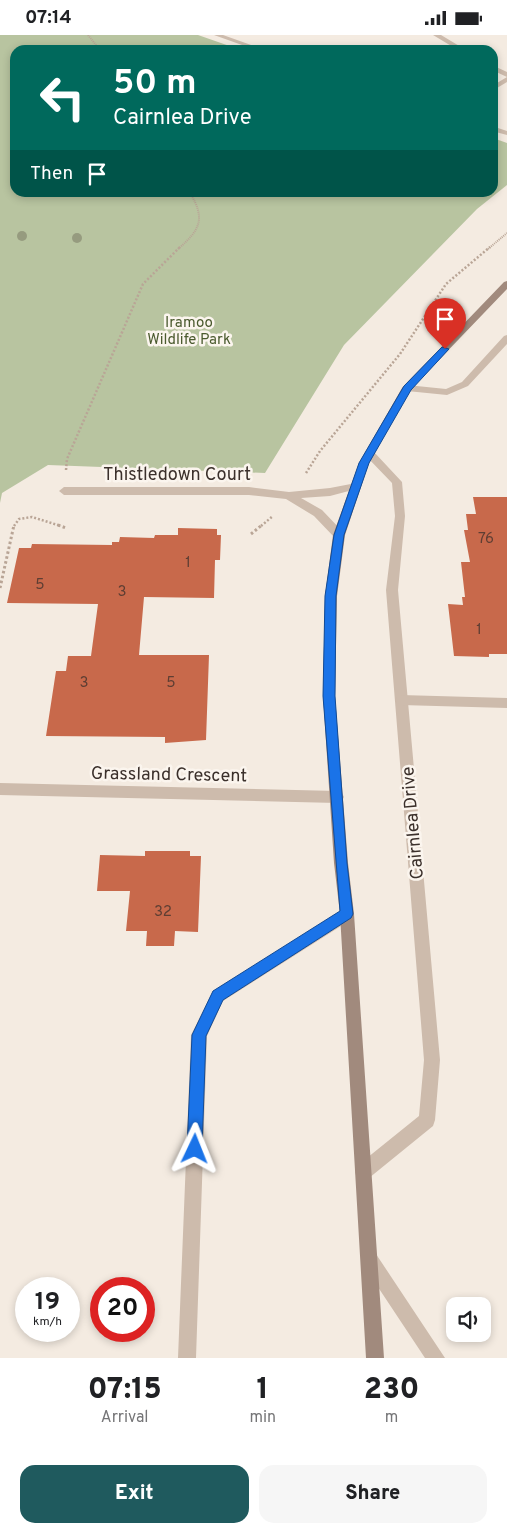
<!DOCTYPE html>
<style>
body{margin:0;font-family:Overpass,sans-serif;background:#f6f6f6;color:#202124;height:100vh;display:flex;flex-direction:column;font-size:19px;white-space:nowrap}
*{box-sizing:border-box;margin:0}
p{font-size:16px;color:#757577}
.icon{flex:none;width:28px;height:28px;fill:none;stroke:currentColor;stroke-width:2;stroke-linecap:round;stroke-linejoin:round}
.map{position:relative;height:1323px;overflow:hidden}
.details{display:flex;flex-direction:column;background:#fff;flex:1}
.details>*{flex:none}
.guide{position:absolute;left:10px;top:10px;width:488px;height:152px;border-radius:15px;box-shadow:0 2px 8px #0003;background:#00695c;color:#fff;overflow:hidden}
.controls{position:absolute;left:446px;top:1262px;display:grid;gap:10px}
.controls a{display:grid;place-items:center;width:45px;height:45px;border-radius:10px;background:#fff;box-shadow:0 2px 8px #0003;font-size:25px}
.speed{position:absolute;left:15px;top:1242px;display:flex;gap:10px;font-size:25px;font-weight:700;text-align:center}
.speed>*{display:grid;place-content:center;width:65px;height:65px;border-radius:50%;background:#fff;box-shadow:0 2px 8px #0003;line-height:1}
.speed small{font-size:12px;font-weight:400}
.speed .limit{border:8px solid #d22;background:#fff;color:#111}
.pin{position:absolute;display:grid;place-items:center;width:42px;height:42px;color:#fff;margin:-51px -21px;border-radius:50% 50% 50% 0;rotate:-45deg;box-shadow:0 0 5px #0007}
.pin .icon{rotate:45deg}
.me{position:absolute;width:55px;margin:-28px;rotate:2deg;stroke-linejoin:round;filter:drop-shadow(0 0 4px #0008)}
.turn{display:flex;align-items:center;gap:18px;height:105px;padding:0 20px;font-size:22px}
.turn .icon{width:65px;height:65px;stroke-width:2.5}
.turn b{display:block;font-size:35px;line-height:42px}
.then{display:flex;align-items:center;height:48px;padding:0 20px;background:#0003;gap:10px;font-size:19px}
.eta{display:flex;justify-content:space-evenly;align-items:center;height:85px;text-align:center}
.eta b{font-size:30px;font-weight:800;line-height:35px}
.action{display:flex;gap:10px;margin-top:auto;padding:10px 20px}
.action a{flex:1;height:58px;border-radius:15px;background:#1f5a5e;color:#fff;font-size:20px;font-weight:800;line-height:58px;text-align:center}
.action a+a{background:#f6f6f6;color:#202124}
.status{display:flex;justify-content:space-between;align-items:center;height:35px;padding:0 25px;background:#fff;direction:ltr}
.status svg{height:14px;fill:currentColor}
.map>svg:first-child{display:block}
.green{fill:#b8c4a0}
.building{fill:#c8694b}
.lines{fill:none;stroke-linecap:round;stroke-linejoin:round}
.path-far2{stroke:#b9a596;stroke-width:2;stroke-dasharray:1 1;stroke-linecap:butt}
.path-far1{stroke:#b9a596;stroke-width:2.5;stroke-dasharray:2 2;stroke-linecap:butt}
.path{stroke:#b9a596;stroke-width:3;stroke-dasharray:2.5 2.5;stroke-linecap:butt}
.lane{fill:#cdbbac;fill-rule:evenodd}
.street{fill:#cdbbac;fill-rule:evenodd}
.secondary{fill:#a18a7d;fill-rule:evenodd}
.tree{fill:#969b7f}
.route{fill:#1a73e8;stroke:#114b97}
.labels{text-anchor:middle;stroke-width:5;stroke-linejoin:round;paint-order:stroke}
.far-park-label{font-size:15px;fill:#4a5a2e;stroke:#fbf5ee}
.number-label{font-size:15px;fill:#5e3e33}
.street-label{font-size:18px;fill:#3b302b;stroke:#fbf5ee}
</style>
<div class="status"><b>07:14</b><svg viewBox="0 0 49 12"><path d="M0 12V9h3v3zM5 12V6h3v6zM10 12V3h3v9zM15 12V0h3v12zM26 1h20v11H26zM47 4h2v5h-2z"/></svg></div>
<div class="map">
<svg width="507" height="1323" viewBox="0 0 507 1323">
<rect width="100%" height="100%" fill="#f4ebe1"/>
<!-- green -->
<path class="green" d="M0 0H198L241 15H15V158H492L493 103 507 108V150L477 174 344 310 265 438 48 430 2 458 0 468Z"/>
<!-- building -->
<path class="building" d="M473 462H507V619H489V622L454 621 448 569 463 570 462 562H465L461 527H470L464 495H468L466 479H476Z
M178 493 217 494V500H221L220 525H215L214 563 144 562 139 620H209L206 705 165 708V702L46 701 56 636H66L68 621H91L98 569 7 568 19 513H31L32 509 112 510V507H119L120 502 154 503 155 500H178Z
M145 816H190V821H201L198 897 175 896 174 911H146L147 896H126L130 856H97L100 820 145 821Z"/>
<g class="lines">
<!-- path-far2 -->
<path class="path-far2" d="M88 0 100 15
M178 214C200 195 206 184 190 158
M488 214 507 198"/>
<!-- path-far1 -->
<path class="path-far1" d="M66 435 67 424 143 249 180 212
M306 438 320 416 400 319 446 249 490 212
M14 491 19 484 32 482 61 491
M261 491 273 481"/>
<!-- path -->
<path class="path" d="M58 490 66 493
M251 499 262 490
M0 553 14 490"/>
<!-- lane -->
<path class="lane" d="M507 300V309L468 351 447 360 407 356 402 353 407 350 446 354 462 347 504 301Z
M370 416 374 417 402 447 405 481 398 555 440 1025 435 1085 433 1091 369 1143 363 1145 357 1143 355 1137 357 1131 419 1081 424 1025 386 555 395 481 392 448 366 421 365 419Z
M347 872 352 874 354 879 352 884 223 966 207 1001 196 1323H178L191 1000 213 956Z
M370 1216 376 1219 445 1323H425L364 1231 361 1225 364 1219Z"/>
<!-- street -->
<path class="street" d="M214 0H223L265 15H256Z
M433 0H441L466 15H458Z
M492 30 507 37V47L492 56V51L507 42 492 35Z
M492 91 507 96V100L492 96Z
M356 448 361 451 360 453 330 461 301 463 322 475 343 497 345 500 343 503H335L314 481 286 464 249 460H64L59 456 64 452H249L289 457 330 453Z
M401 660 507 663V673L401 670 397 668 395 665 397 662Z
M0 748 337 756 342 758 344 762 342 766 337 768 0 760Z"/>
<!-- secondary -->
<path class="secondary" d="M507 246V254L411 354 369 428 345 500 337 561 335 661 348 828 354 879 384 1323H366L340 879 334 828 323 661 325 561 333 500 359 428 402 353 504 247Z"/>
</g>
<!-- trees -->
<g class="tree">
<circle cx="22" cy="201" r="5"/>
<circle cx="77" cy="203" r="5"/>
</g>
<!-- route -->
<path class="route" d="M442 312 449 314 411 355 369 428 344 500 336 561 335 661 347 828 353 879 351 883 223 965 206 1001 202 1114 200 1119 195 1122 189 1119 187 1114 192 1000 213 956 340 876 323 661 325 561 334 500 359 428 404 351Z"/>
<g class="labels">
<!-- far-park labels -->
<g class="far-park-label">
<text x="189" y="292">Iramoo<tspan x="189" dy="17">Wildlife Park</tspan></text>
</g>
<!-- number labels -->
<g class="number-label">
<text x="486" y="508">76</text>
<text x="188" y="532">1</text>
<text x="40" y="554">5</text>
<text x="122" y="561">3</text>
<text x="479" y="599">1</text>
<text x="84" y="652">3</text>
<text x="171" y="652">5</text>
<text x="163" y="881">32</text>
</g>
<!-- street labels -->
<g class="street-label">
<text x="177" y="445">Thistledown Court</text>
<text transform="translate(169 739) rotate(1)" y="6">Grassland Crescent</text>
<text transform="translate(412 788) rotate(-95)" y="6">Cairnlea Drive</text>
</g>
</g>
</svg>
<div class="controls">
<a><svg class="icon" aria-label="sound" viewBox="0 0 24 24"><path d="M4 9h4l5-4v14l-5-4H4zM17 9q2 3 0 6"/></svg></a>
</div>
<div class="speed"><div>19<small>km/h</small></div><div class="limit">20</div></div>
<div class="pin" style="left:445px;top:314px;background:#d93025"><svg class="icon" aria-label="arrive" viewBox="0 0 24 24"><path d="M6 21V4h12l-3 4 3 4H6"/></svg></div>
<svg class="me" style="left:195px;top:1114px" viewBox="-20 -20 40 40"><path d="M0-17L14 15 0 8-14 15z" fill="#1a73e8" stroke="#fff" stroke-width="4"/></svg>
<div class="guide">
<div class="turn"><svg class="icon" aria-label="left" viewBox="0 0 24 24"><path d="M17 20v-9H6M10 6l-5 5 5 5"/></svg><div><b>50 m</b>Cairnlea Drive</div></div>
<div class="then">Then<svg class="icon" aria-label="arrive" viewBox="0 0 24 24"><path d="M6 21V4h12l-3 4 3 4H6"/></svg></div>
</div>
</div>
<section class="details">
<div class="eta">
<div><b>07:15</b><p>Arrival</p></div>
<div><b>1</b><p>min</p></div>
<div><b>230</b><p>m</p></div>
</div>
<div class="action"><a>Exit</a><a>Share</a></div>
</section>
